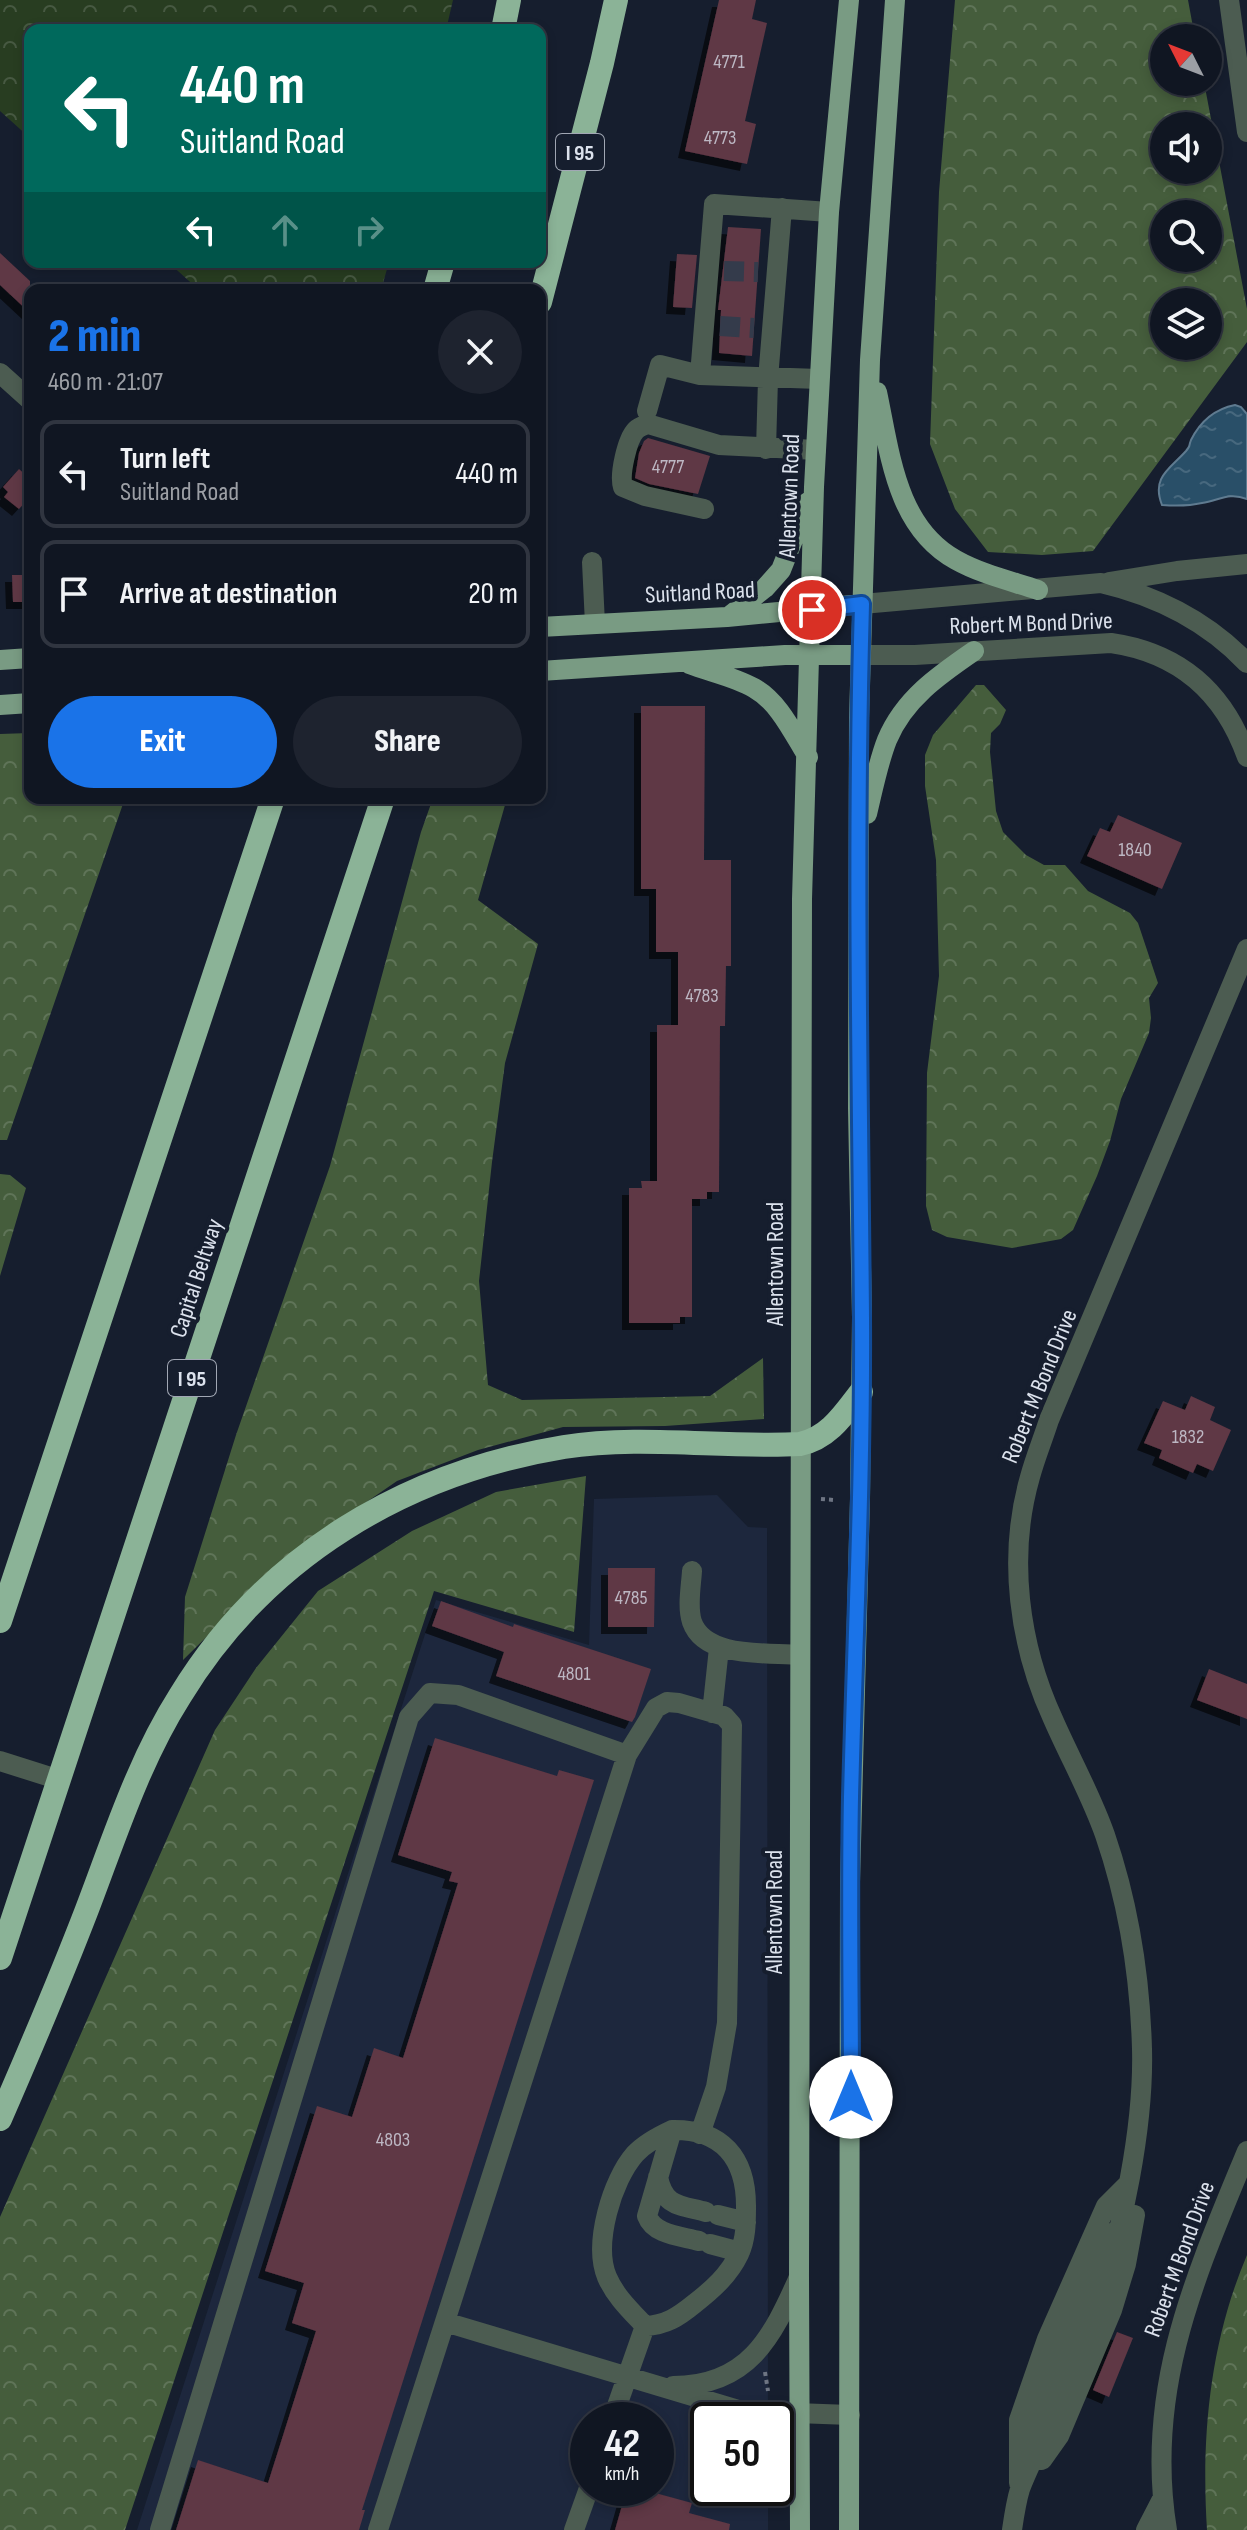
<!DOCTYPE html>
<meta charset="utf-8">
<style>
body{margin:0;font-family:"Sofia Sans Condensed",sans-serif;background:#1e232f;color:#f1f3f6;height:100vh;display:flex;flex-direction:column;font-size:30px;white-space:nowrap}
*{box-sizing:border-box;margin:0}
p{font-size:26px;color:#9c9fa5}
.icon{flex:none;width:44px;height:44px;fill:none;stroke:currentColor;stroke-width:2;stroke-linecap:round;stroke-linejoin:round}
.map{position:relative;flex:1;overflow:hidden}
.details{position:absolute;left:24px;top:284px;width:522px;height:520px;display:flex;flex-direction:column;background:#101622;border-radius:16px;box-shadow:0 4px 12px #0003,0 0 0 2px #303540}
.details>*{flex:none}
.banner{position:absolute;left:24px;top:24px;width:522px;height:244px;border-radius:16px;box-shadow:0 4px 12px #0003,0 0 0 2px #303540;background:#00695c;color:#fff;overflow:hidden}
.needle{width:52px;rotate:312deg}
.tools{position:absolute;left:1150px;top:24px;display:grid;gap:16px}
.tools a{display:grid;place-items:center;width:72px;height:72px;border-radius:50%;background:#101622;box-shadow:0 4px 12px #0003,0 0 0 2px #303540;font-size:40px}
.speed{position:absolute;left:570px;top:2402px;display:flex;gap:16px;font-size:40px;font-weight:700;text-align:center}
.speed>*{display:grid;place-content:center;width:104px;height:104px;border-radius:50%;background:#101622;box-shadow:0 4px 12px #0003,0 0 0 2px #303540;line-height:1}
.speed small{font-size:20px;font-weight:400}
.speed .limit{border:4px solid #111;border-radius:12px;background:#fff;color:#111}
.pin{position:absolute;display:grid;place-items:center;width:68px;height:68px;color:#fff;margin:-34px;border:4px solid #fff;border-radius:50%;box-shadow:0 2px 8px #0007}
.me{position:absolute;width:88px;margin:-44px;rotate:0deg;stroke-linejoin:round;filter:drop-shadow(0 0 6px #0008)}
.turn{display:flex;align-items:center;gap:28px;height:168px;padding:0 24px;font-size:36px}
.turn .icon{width:104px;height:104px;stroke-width:2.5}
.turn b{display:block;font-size:56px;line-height:68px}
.lanes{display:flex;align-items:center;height:76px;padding:0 24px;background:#0003;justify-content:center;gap:40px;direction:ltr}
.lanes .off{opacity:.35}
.round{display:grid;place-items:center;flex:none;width:84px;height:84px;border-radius:42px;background:#1e232f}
.overview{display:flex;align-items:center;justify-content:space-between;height:136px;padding:0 24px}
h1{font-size:48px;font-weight:800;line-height:60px;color:#1a73e8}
.primary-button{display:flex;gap:16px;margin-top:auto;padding:16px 24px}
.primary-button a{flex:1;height:92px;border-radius:48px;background:#1a73e8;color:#fff;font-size:32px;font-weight:800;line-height:92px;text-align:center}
.primary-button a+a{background:#1e232f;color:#f1f3f6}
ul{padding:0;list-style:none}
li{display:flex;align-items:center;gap:24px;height:108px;margin:0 16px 12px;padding:0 8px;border:4px solid #303540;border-radius:16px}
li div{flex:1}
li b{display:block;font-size:30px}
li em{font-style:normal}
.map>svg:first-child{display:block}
.built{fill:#1d273d;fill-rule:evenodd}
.forest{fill:url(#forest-crowns);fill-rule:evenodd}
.park{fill:url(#park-crowns)}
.water{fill:url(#water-ripples);stroke:#5f7b90;stroke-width:2}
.building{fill:#5f3744;filter:url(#shadow)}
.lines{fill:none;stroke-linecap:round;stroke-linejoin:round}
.minor-tunnel{stroke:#343b4b;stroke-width:20;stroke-dasharray:20 10;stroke-linecap:butt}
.path{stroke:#6e7583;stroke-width:4;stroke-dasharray:4 4;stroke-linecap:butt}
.minor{stroke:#4c5c51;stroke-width:20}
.major{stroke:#799b83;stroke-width:20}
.highway{stroke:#8bb397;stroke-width:24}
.route-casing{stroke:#114b97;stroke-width:20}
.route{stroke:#1a73e8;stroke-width:14}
.labels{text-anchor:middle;stroke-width:8;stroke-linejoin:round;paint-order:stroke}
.number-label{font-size:20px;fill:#bdb7c3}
.shield{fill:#161e2e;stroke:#a1a7b4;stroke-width:2}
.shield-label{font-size:22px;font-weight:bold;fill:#dce2ed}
.street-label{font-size:24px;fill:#dce2ed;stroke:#161e2e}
</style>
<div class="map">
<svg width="1247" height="2530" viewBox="0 0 1247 2530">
<defs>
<pattern id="forest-crowns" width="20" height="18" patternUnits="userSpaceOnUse" patternTransform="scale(2)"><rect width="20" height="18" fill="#455d3c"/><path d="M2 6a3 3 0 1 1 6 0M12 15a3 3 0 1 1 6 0" fill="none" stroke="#5f7458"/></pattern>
<pattern id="park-crowns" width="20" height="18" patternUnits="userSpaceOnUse" patternTransform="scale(2)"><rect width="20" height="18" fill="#283d21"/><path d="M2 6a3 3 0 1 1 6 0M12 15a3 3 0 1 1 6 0" fill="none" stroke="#475942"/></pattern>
<pattern id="water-ripples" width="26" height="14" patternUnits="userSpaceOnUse" patternTransform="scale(2)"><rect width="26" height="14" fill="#294f68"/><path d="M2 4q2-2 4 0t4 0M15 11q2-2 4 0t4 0" fill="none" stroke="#47687e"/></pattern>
<filter id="shadow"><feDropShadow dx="-7" dy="7" stdDeviation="0" flood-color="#0009"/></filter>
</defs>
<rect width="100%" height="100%" fill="#161e2e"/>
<!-- built -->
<path class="built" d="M717 1495 748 1527 767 1528 768 2420H708V2488H768V2530H137L436 1600 589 1645 594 1499ZM588 2420H656V2488H588Z"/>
<!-- forest -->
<path class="forest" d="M955 0H1188L1195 38H1164V82H1204L1247 309V342L1093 551 1042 555 988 552 955 509 930 444 939 192ZM1164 126H1208V170H1164ZM1164 214H1208V258H1164ZM1164 302H1208V346H1164Z
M976 685H984L1006 710 1000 724 991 733 990 752 996 811 1003 832 1026 855 1044 865H1065L1088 891 1130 913 1138 923 1158 983 1149 998 1151 1018 1149 1033 1121 1099 1110 1141 1097 1176 1073 1230 1061 1239 1012 1248 947 1237 932 1230 926 1206 927 1073 939 976 936 860 925 786V755L933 735Z
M30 733V798H125L7 1140H0V734Z
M433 798H507L478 900 538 944 505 1063 492 1162 479 1281 488 1385 522 1400 710 1396 763 1358 764 1419 665 1426 563 1427 478 1450 397 1481 291 1554 183 1660 185 1597 236 1435 330 1166 421 832Z
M0 1174 10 1175 26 1188 0 1276Z
M586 1476 574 1632 434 1591 125 2530H0V2217L215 1730 256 1668 318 1591 412 1531 496 1492Z
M1247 2255V2530H1207C1201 2436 1210 2342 1247 2255Z"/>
<!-- park -->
<path class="park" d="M0 0H453L446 30H30V138L0 111Z
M168 262H389L381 290H199Z"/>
<!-- water -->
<path class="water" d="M1235 405 1241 407 1247 414V499C1229 492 1220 500 1202 503 1189 506 1176 506 1162 505 1151 477 1170 469 1186 451 1191 445 1188 448 1191 440 1200 422 1215 409 1235 405Z"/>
<!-- building -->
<path class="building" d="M719 0H756L752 19 767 23 745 121 756 124 747 164 685 151Z
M728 227 761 229 752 356 719 353 721 310H718Z
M0 253 30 281V313L0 285Z
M677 254 697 255 692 308 673 307Z
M648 438 710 456 698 494 649 484 635 478 639 453 644 441Z
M19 469 30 479V497L19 509 4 497 8 492 3 487Z
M12 575H30V602H13Z
M641 706H705L704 860H731V966H726L725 1026H720L719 1192H707V1199H692V1317H680V1323H629V1188H642L641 1181H657V1025H678V952H656V889H641Z
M1118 815 1182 843 1162 889 1087 856 1100 828 1110 832Z
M1191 1396 1215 1407 1210 1420 1231 1430 1213 1471 1197 1464 1193 1473 1159 1458 1162 1450 1144 1443 1163 1401 1185 1410Z
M608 1568H655L654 1627H608Z
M441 1601 513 1627 514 1624 651 1669 635 1717 632 1722 496 1676 504 1652 432 1626Z
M1209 1669 1247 1684V1719L1197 1700Z
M435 1738 557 1776 559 1770 594 1780 362 2510H365L359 2530H176L198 2460 268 2483 316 2331 292 2323 304 2283 265 2271 317 2106 352 2117 374 2048 403 2058 458 1883 449 1881 452 1872 398 1855Z
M1117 2332 1133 2338 1109 2397 1093 2390Z
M627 2488H637L692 2503 689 2513 730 2524 729 2530H615Z"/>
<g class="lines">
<!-- minor-tunnel -->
<path class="minor-tunnel" d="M724 271 758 272
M720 326 754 328"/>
<!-- path -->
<path class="path" d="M821 1499 834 1500
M765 2372 768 2391"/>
<!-- minor -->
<path class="minor" d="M1229 0 1247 132
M0 373 30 400
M819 379 700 375 714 204 829 212
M647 411 660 365 700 375
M766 449 768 379 782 208
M704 509 645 496 623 487C619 475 627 439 636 430 640 426 642 426 648 424L719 445 816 450
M592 562 595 624
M1109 582 1177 571 1247 564
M862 604 1101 583C1157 596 1207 621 1247 663
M861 655H915L1111 643C1180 653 1224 692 1247 757
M692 1571C691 1587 687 1607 692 1622 705 1659 768 1652 800 1655
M712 1713 719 1648
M0 1761 60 1780
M672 2130C722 2129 746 2158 746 2206 746 2223 746 2239 739 2254 729 2275 712 2290 694 2304 678 2317 666 2325 645 2326 631 2311 615 2296 607 2277 593 2244 612 2180 635 2154 645 2143 659 2136 672 2130Z
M672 2130 647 2216C654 2235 681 2236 699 2241
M658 2177C664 2207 680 2205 706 2212
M718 2215 746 2222
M710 2244 740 2252
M445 2322 742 2411 850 2415
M673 2386C748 2386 772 2338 799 2277
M612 2420 645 2326
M1029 2434 1108 2233
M1042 2460 1059 2436 1112 2310 1126 2264 1135 2215
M1019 2483V2420L1047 2339 1106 2206 1127 2185
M160 2530 409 1717 430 1693 458 1695 627 1755
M378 2530 627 1755 656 1708 667 1702 679 1703 724 1716 732 1725 727 2023 716 2087 700 2134
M574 2530 589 2488
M1012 2530C1014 2516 1016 2502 1020 2489 1027 2470 1037 2452 1044 2433 1062 2390 1080 2347 1096 2304 1123 2233 1144 2124 1142 2049 1140 1976 1129 1905 1105 1835 1091 1795 1070 1758 1053 1719 1019 1645 1007 1557 1030 1477 1035 1458 1043 1439 1049 1420L1247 949
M1146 2530 1162 2499
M1167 2530C1144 2390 1195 2277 1247 2151"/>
<!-- major -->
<path class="major" d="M877 392C890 453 896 527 956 560 981 574 1011 581 1038 590
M728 617 765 588 781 570 808 502
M540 627 727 617 862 604
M0 660 30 658
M689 664C710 672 735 677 754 688 779 702 793 733 808 757
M540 671 785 655H861
M0 705 30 703
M867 814C873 789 878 763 887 740 904 699 939 675 974 651
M800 2530 799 2277 802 899 814 487 829 212 849 0
M849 2530 850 1882 860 1499 862 1317 858 1108 859 718 870 360 895 0"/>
<!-- highway -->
<path class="highway" d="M503 30 509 0
M435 290 443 262
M540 302 602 63 616 0
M0 1621 273 798
M0 1958 383 798
M0 2119C30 2050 59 1982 86 1912 114 1839 138 1762 180 1696 265 1556 405 1473 564 1447 642 1435 721 1448 800 1444 829 1438 844 1414 861 1392"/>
</g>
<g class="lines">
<!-- route casing -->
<g class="route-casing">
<path id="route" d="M812 610 862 604C855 842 860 1079 862 1317 863 1477 855 1637 851 1797 849 1897 851 1997 851 2097"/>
</g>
<!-- route -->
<use href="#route" class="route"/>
</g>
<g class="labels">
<!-- number labels -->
<g class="number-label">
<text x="729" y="68">4771</text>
<text x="720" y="144">4773</text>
<text x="668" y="473">4777</text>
<text x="1135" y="856">1840</text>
<text x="702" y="1002">4783</text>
<text x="1188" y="1443">1832</text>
<text x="631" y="1604">4785</text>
<text x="574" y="1680">4801</text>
<text x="393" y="2146">4803</text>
</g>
<!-- shield labels -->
<g class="shield">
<rect x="556" y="134" width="48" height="36" rx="6"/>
<rect x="168" y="1360" width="48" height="36" rx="6"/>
</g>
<g class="shield-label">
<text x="580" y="160">I 95</text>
<text x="192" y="1386">I 95</text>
</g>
<!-- street labels -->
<g class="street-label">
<text transform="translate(789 496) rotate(-88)" y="8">Allentown Road</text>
<text transform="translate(700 592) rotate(-3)" y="8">Suitland Road</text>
<text transform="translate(1031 623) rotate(-2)" y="8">Robert M Bond Drive</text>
<text transform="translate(775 1264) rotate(-90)" y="8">Allentown Road</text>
<text transform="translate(196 1278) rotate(-72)" y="8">Capital Beltway</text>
<text transform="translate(1039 1386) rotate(-68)" y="8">Robert M Bond Drive</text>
<text transform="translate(774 1912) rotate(-90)" y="8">Allentown Road</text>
<text transform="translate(1179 2259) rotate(-70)" y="8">Robert M Bond Drive</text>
</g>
</g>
</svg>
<div class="tools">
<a><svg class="needle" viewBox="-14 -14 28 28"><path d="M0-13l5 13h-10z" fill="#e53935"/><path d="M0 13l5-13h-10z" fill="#9c9fa5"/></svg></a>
<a><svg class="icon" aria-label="sound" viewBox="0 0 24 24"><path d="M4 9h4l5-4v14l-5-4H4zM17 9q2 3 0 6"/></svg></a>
<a><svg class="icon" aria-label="search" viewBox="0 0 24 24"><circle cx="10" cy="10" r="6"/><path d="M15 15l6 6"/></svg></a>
<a><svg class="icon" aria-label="layers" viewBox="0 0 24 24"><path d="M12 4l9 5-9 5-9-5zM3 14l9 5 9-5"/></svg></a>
</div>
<div class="speed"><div>42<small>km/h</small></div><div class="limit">50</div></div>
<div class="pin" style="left:812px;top:610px;background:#d93025"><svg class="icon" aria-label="arrive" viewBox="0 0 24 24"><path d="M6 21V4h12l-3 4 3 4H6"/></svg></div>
<svg class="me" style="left:851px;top:2097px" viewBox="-20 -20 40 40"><circle r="19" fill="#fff"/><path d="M0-13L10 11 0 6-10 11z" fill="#1a73e8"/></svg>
<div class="banner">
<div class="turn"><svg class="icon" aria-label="left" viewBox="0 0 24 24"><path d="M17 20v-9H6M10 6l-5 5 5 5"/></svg><div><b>440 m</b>Suitland Road</div></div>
<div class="lanes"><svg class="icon" aria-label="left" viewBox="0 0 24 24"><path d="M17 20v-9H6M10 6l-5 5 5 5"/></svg><svg class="icon off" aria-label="ahead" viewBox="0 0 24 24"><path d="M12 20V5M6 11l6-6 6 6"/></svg><svg class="icon off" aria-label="right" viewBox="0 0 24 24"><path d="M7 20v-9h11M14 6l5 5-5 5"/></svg></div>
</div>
<section class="details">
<div class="overview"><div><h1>2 min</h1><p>460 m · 21:07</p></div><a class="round"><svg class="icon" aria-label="close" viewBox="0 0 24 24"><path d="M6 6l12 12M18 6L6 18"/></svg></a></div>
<ul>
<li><svg class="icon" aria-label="left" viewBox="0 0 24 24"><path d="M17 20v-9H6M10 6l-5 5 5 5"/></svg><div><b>Turn left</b><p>Suitland Road</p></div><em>440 m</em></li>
<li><svg class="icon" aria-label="arrive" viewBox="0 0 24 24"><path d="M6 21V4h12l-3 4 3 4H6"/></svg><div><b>Arrive at destination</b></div><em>20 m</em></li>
</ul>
<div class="primary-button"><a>Exit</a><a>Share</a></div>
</section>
</div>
